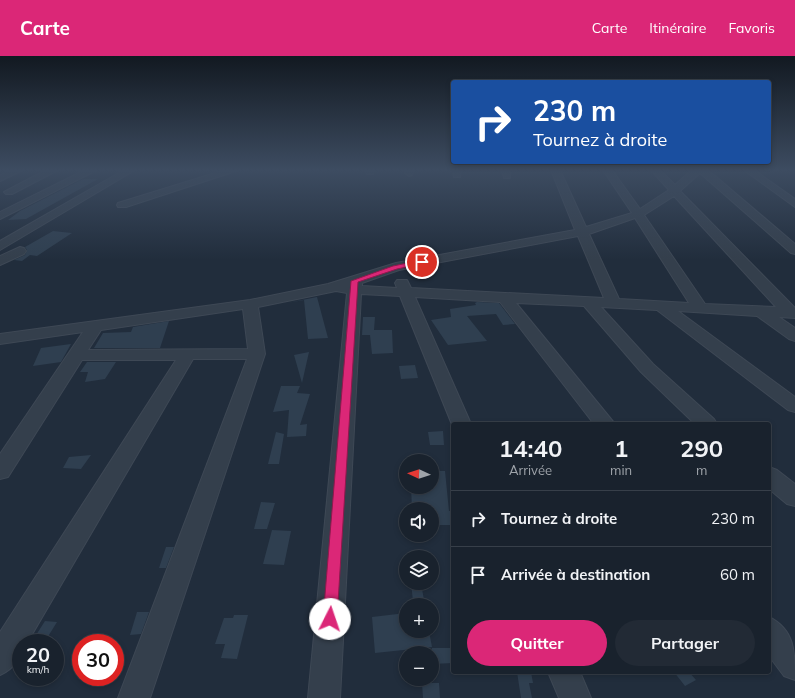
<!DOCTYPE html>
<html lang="fr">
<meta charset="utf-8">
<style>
body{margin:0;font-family:Mulish,sans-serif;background:#222a35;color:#f1f3f6;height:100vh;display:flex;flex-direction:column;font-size:15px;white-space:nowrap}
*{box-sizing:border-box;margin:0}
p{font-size:13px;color:#9fa4aa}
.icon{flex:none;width:22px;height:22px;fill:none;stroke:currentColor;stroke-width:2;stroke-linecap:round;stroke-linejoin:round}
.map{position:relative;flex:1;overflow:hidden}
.side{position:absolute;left:451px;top:366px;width:320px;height:252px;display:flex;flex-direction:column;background:#19222d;border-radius:4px;box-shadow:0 2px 6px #0003,0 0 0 1px #373f49}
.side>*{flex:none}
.guide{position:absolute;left:451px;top:24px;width:320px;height:84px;border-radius:4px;box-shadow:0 2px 6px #0003,0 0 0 1px #373f49;background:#1a4fa0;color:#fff;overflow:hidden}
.needle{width:26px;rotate:273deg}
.controls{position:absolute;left:399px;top:398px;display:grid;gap:8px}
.controls a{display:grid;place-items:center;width:40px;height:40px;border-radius:50%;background:#19222d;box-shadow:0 2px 6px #0003,0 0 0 1px #373f49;font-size:20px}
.speed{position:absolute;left:12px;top:578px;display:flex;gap:8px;font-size:20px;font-weight:700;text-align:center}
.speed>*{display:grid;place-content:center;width:52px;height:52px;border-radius:50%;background:#19222d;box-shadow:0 2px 6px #0003,0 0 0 1px #373f49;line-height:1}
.speed small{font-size:10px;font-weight:400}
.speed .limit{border:6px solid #d22;background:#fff;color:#111}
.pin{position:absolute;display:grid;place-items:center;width:34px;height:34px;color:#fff;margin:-17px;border:2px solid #fff;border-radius:50%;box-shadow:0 1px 4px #0007}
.me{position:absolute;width:44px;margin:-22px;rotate:4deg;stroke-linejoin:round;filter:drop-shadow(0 0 3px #0008)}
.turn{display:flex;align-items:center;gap:14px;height:84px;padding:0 16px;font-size:18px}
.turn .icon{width:52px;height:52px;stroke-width:2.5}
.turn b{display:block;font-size:28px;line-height:34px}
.eta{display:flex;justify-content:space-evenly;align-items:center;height:68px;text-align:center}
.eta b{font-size:24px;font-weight:700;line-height:28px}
.action{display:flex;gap:8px;margin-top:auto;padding:8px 16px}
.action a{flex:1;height:46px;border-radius:24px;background:#db2777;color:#fff;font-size:16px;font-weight:700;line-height:46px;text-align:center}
.action a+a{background:#222a35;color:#f1f3f6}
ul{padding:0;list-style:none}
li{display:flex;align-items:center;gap:12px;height:56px;padding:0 16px;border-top:1px solid #373f49}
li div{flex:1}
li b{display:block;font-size:15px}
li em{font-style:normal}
header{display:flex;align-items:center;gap:24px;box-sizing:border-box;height:56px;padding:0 20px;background:#db2777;color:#fff}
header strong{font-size:19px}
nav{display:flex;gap:22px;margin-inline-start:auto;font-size:14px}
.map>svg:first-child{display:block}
.building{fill:#2f3f50}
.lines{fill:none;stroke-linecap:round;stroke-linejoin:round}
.minor-casing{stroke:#3e4855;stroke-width:2}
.minor{fill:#343f4c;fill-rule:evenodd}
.route{fill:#db2777;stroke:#8e194d}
</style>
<header>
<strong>Carte</strong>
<nav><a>Carte</a><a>Itinéraire</a><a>Favoris</a></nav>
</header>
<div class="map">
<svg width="795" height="642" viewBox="0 0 795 642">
<rect width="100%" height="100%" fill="#212d3c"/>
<!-- building -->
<path class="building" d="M83 123H98L26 163 8 164 20 155Z
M53 175 72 177 37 200 30 199 22 205 14 204 25 199 27 194 25 191Z
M317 241 328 282 308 283 304 244 287 247Z
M477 246 499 247 515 268 503 269 496 258 467 260 487 285 448 289 431 264 451 261 450 253 476 249 475 247Z
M363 261H375L374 274H392L393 297 372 298 370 279H362Z
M169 265 160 292H94L103 277 131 276 133 271Z
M71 288 61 306 33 310 41 292Z
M309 296 302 327 294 299Z
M87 306H116L105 323 85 326 88 316H80Z
M415 309 418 322 401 323 399 310Z
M281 330H300L297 337 310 338 300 369 307 368 306 380 287 381 289 354 273 356Z
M443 375 444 389H430L428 376Z
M276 376 284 378 279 408H268Z
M91 399 81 413 63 412 69 401Z
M432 415H445L449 455H453V469H436L435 455H432V453H412L411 431H432Z
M261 446 275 447 267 473H254Z
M272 474 291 475 284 509 263 508Z
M166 491H174L166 512H159Z
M411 527H421L424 544 413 545Z
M137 556H149L141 578 130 579Z
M406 557V575H429L432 591 375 597 372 561Z
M234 559H248L237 603 221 602 225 588H215L224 562H233Z
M45 565 57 566 44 587H31Z
M432 592H453V607L432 608Z
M517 616H531L533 627H529L532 642H521Z
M674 616H689L696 624 685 630Z
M422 627H439L440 642H423Z"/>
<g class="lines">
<!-- minor casing -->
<g class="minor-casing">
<path id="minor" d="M11 114H23L0 125V119Z
M46 114H58L12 138H6L4 136Z
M85 114H97L0 163V156Z
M124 114H135L0 194V185Z
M225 114H239L126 151H118L117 149 118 147Z
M366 114H375L373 118H367Z
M406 114H414L412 119 409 120 405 117Z
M453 114H461L460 121H454Z
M502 114H510V122H504Z
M551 114H560L586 171 632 157 603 114H612L640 153 669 134 651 114H660L675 129 692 114H708L795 188V198L791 197 700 117 680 135 795 252V262L779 261 795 272V285L789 283 757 260 678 255 795 341V356L788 354 657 254 601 251 653 308 714 363 717 368H695L641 316 584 250 516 247 615 368H594L500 246 415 241 471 368H453V371L400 240 361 238 340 642H308L347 237 336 235 258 251 265 298 150 642H118L247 303H193L27 587H21C21 602 14 613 0 619V576L176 304H82L8 421 0 423V398L83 276 0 288V278L250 244 328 228 396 207 575 174ZM674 140 776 251 705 248 644 159ZM635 162 689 247 619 243 589 178ZM578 180 604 242 411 232 407 224H397L395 227 397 232 362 230V227L399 214ZM243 253 248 293 88 294 101 274Z
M744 114H754L795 143V151Z
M20 191 24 192 26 195 24 198 0 209V200Z
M769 411 777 414 795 428V450L787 448 769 433Z
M769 561C795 574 795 596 795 624L784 620 769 600Z
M548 616H580L591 642H559Z"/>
</g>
<!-- minor -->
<use href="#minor" class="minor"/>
</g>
<!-- sky -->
<linearGradient id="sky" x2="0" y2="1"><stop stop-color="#121921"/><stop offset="0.56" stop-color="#3d4c61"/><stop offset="1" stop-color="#3d4c61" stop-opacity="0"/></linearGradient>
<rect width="795" height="204" fill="url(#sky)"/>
<!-- route -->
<path class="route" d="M422 204 426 206 425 207 397 213 358 226 337 563 335 568 330 571 325 568 323 563 351 225 393 210Z"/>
</svg>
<div class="controls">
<a><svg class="needle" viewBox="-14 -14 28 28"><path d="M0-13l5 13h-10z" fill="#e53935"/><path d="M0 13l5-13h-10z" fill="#9fa4aa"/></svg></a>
<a><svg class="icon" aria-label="sound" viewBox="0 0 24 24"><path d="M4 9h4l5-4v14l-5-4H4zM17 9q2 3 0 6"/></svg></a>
<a><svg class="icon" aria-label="layers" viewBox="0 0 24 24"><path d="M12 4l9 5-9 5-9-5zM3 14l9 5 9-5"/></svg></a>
<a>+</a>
<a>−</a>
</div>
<div class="speed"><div>20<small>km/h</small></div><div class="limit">30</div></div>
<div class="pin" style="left:422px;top:206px;background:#d93025"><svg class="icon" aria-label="arrive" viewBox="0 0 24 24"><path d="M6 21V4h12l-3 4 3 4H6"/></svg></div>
<svg class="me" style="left:330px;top:563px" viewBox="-20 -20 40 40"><circle r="19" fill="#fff"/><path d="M0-13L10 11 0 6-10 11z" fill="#db2777"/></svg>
<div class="guide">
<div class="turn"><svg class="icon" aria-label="right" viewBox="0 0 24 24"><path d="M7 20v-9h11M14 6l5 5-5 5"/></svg><div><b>230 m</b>Tournez à droite</div></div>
</div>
<section class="side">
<div class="eta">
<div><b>14:40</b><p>Arrivée</p></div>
<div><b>1</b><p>min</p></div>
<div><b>290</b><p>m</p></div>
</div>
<ul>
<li><svg class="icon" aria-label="right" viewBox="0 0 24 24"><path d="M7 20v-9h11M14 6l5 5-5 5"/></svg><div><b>Tournez à droite</b></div><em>230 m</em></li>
<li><svg class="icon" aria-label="arrive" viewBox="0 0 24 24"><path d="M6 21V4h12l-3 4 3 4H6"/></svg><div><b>Arrivée à destination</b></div><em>60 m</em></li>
</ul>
<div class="action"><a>Quitter</a><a>Partager</a></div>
</section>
</div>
